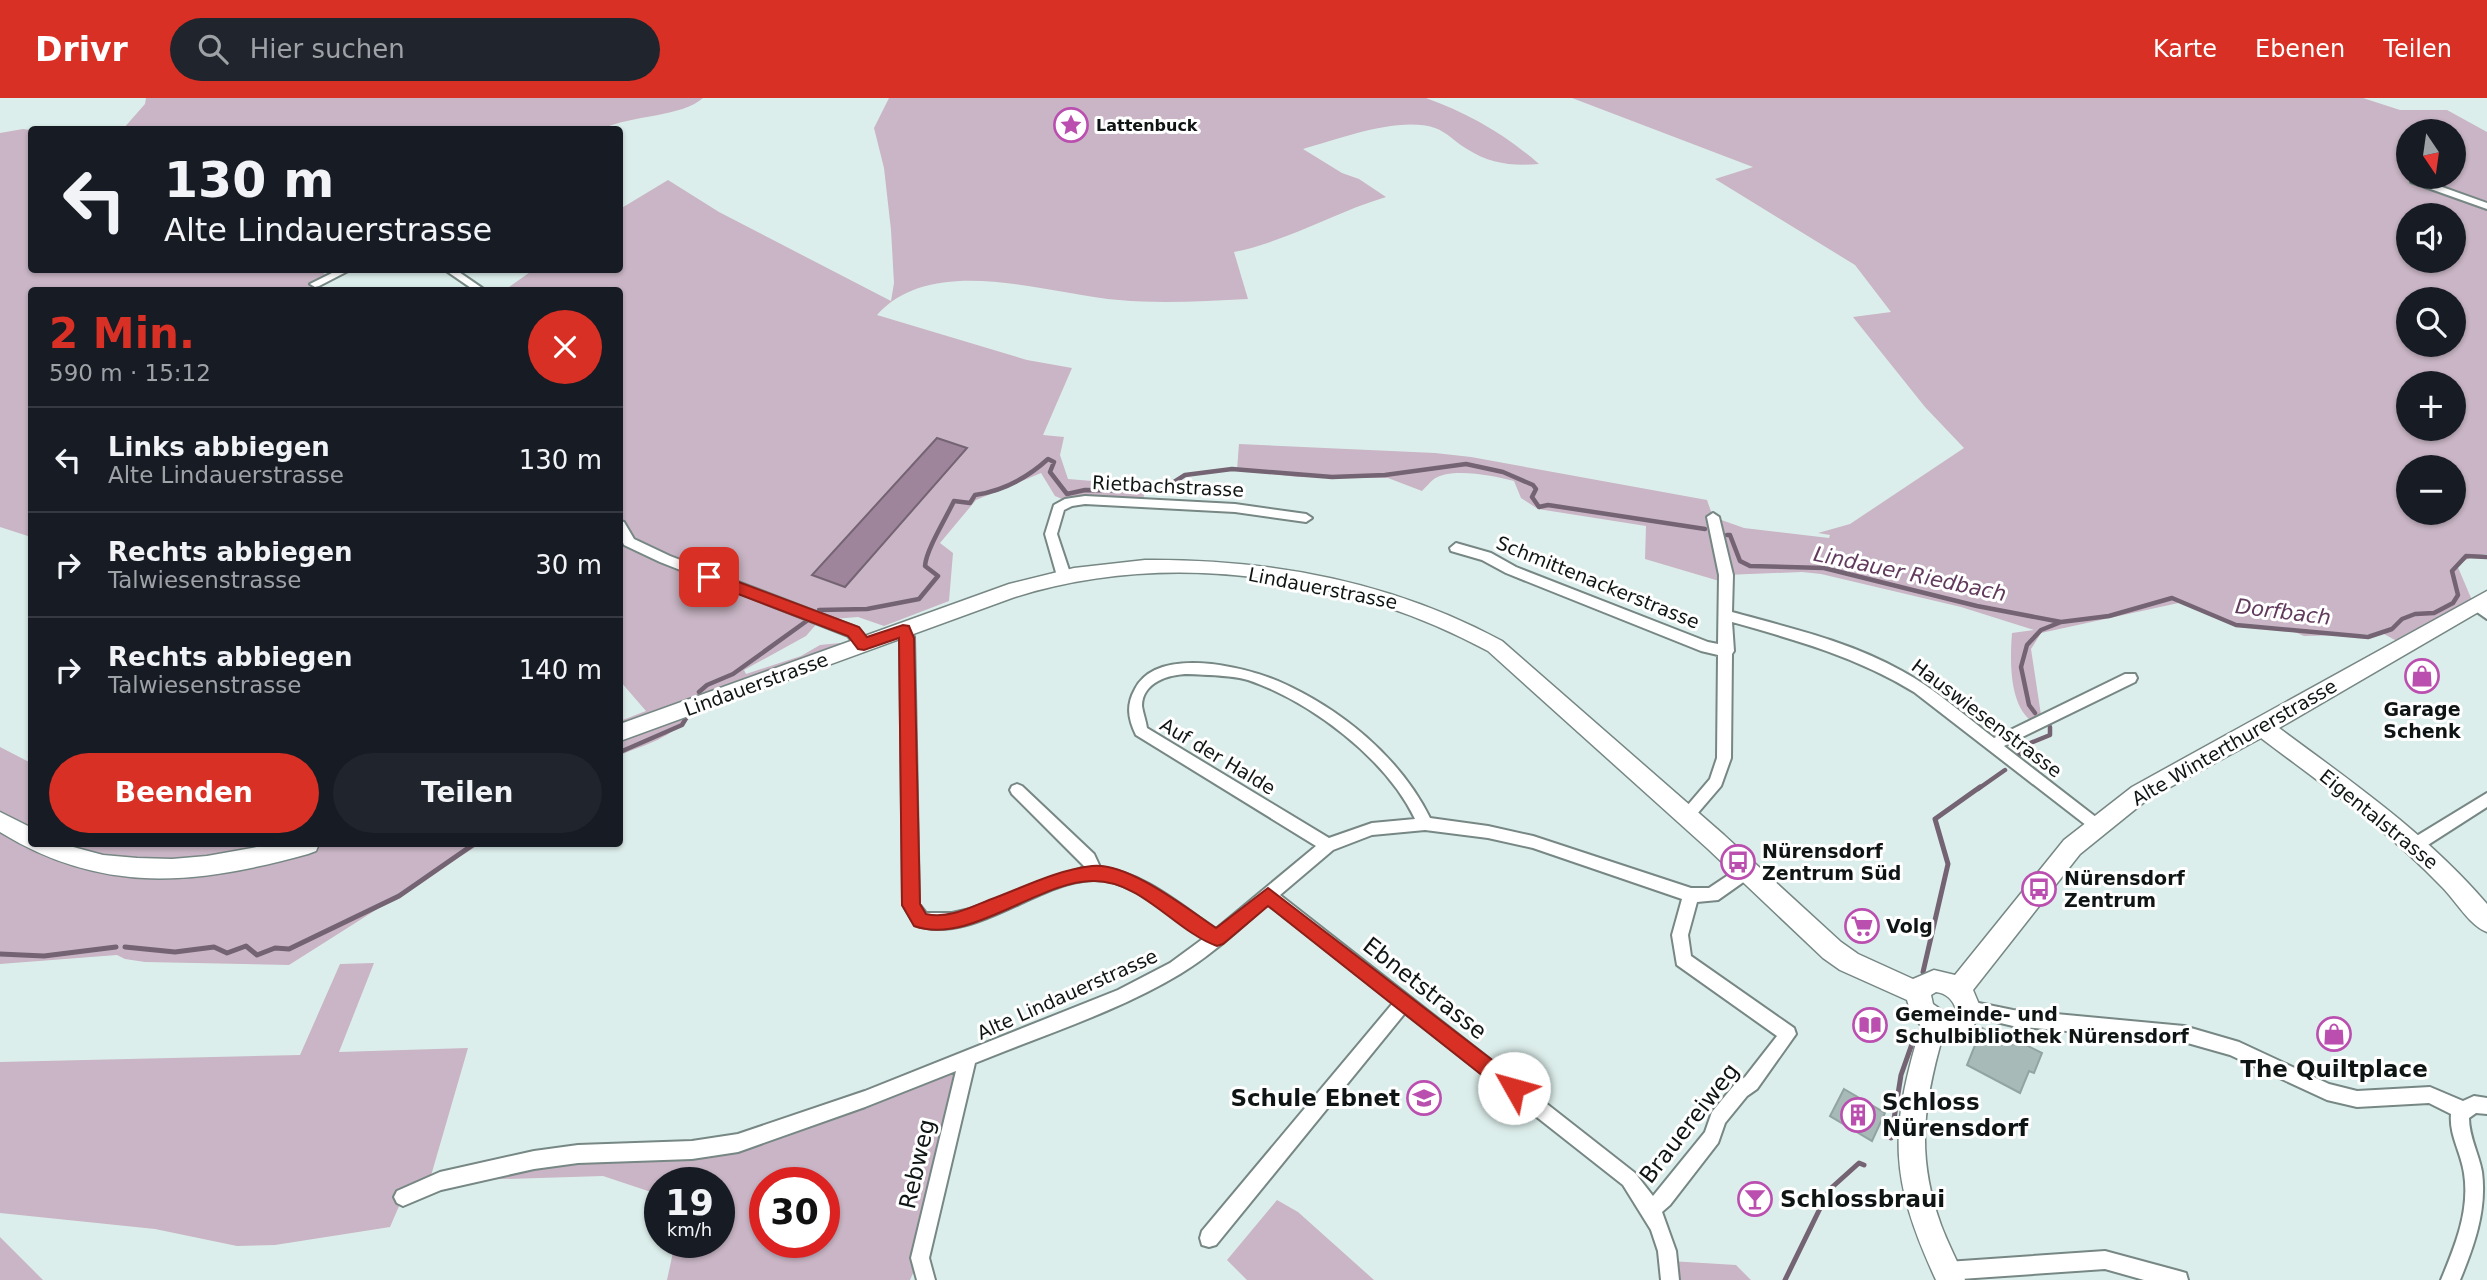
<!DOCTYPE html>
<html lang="de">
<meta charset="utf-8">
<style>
body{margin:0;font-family:"DejaVu Sans",sans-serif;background:#20242c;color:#f1f3f6;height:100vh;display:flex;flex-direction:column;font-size:26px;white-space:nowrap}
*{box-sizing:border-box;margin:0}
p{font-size:23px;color:#9ea1a6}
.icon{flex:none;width:38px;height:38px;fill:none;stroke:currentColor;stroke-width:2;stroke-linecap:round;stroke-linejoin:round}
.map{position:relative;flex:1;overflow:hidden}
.details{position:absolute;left:28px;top:189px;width:595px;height:560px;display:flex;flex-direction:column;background:#171b24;border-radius:7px;box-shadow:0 2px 5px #0004}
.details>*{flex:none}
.banner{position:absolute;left:28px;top:28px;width:595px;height:147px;border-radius:7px;box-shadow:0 2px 5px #0004;background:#171b24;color:#f1f3f6;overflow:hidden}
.needle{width:46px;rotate:167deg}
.buttons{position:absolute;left:2396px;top:21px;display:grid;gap:14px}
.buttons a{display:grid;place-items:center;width:70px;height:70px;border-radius:50%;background:#171b24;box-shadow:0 2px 5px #0004;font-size:35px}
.speed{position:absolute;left:644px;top:1069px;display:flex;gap:14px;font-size:35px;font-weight:700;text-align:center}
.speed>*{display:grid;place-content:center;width:91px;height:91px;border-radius:50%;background:#171b24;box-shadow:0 2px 5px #0004;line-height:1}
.speed small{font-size:18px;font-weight:400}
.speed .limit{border:10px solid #d22;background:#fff;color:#111}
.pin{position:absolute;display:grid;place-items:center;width:60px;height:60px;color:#fff;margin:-30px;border-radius:14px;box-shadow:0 4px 10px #0006}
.me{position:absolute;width:77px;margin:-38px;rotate:308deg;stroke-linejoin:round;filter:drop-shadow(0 0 5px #0008)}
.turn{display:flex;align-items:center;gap:24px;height:147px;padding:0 21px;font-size:32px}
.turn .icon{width:91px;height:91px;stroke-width:2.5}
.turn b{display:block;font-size:49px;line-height:60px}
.round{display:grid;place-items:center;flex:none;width:74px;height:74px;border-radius:37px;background:#20242c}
.summary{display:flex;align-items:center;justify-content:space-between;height:119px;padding:0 21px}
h1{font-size:42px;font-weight:700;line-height:52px;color:#d93025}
.button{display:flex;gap:14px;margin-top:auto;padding:14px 21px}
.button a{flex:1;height:80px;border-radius:42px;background:#d93025;color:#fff;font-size:28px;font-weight:700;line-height:80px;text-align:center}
.button a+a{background:#20242c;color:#f1f3f6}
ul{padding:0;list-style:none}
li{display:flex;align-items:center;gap:21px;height:105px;padding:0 21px;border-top:2px solid #363941}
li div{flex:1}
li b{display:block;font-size:26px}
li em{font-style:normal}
header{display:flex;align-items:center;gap:42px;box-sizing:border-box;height:98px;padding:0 35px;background:#d93025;color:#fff}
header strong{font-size:33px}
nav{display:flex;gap:38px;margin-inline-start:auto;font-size:24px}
.search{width:490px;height:63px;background:#20242c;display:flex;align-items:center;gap:18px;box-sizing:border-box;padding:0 24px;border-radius:38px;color:#9ea1a6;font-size:26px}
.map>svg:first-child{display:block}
.green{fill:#c9b5c5;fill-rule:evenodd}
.water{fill:#9f859b;stroke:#746372;stroke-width:2}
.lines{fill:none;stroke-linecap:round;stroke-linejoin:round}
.stream-far1{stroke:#746372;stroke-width:4.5}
.stream{stroke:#746372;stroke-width:5}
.building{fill:#a8bab7;stroke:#92a3a1;stroke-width:2}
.street-casing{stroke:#768784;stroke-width:4}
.secondary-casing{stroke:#768784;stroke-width:3}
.street{fill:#fff;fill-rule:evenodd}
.secondary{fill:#fff;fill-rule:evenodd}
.route{fill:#d93025;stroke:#8d1f18;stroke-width:2}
.labels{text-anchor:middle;stroke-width:6;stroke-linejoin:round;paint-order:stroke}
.far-poi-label{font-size:16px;font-weight:bold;fill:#0f1514;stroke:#fff;text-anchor:start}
.street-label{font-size:19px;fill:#0f1514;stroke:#fff}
.poi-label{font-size:19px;font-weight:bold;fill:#0f1514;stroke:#fff;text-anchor:start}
.water-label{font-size:21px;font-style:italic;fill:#613a5c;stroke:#fff}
.near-street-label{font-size:23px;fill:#0f1514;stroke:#fff}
.near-poi-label{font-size:23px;font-weight:bold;fill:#0f1514;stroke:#fff;text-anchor:start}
</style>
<header>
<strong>Drivr</strong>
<div class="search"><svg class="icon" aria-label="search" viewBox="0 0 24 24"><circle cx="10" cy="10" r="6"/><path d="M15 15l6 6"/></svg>Hier suchen</div>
<nav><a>Karte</a><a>Ebenen</a><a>Teilen</a></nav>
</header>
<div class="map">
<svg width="2487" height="1182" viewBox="0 0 2487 1182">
<rect width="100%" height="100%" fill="#dceeeb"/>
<!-- green -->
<path class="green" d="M146 0H703C682 19 631 17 602 31H123L145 6Z
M889 0H1426C1468 15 1506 37 1539 66 1512 68 1490 66 1467 51 1456 45 1447 34 1435 30 1399 18 1339 41 1303 51L1342 75 1359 81 1386 99C1333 115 1288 143 1234 154L1248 201C1205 203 1162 206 1119 202 1047 196 933 154 877 217L1027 262 1072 270 1043 337 1064 339 1060 357 1068 381 1141 387 1145 394 1142 405 1069 404 1055 398 1041 375 976 402 940 445 953 455 949 503 884 528 858 519 820 522 806 538 744 572 746 576 801 558 820 547 840 545 839 556 688 617C673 640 644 647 620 657V623L646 613 620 583V446L629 444 620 427V192H505L533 172H620V111L668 82 719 114 891 203 894 185 891 132 884 70 874 30Z
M1572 0H2363L2400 12H2447L2487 34V456L2473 458 2457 467 2474 507 2404 547 2384 536 2304 538 2290 532 2236 527 2183 504 2041 535 2031 551 2041 617 2030 622C2009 604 2010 562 2012 535L2034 532 1961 509 1821 476 1802 474 1726 477V485L1645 461 1646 428 1538 411 1521 400 1514 383C1495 378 1451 369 1434 381 1430 384 1426 389 1422 393L1388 380 1298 379 1237 372 1239 346 1435 355 1471 359 1707 402 1713 419 1744 430 1829 440 1830 437 1818 435 1850 426 1964 350 1925 309 1853 219 1891 214 1855 167 1715 81 1753 69ZM2408 33H2454V79H2408ZM2408 117H2454V163H2408ZM2408 201H2454V247H2408ZM2408 285H2454V331H2408ZM2408 369H2454V415H2408Z
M23 31 31 32 32 172H318L328 178 310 192H32L31 439 0 429V35Z
M0 649 31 665 32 746H480L289 867 145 864 125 861 117 857 0 866Z
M374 865 339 954 468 950 428 1088 403 1099 390 1129 275 1147 237 1148 155 1131 0 1115V964L300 957 340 866Z
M967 962 920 1160 910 1182H667L675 1145 719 1144V1085H660V1097L603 1078 440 1083 480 1073 692 1052ZM765 1085H824V1144H765Z
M1277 1102 1298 1114 1374 1182H1247L1227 1162Z
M0 1139 43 1182H0Z
M1670 1163 1736 1167 1751 1182H1670Z"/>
<!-- water -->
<path class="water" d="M937 340 967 350 845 489 812 477Z"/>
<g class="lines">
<!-- stream-far1 -->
<path class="stream-far1" d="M1727 437H1730L1740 463 1750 468 1824 470 1977 508 2061 524
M819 512 867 511 919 501 938 478 925 468C926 452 946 420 954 403L970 405 975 397C1003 393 1027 380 1048 361L1054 364 1050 374 1067 396 1085 392 1160 393 1185 377 1232 371 1332 379 1385 377 1466 366 1503 374 1533 387 1536 391 1532 399 1539 409 1548 407 1705 431
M699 594 707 587 733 576 808 522
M2035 615 2029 607 2021 569 2027 547 2041 532 2061 524 2109 518 2172 500 2236 527 2368 539 2392 531 2402 521 2415 516 2434 515 2453 505 2458 497 2452 473 2466 458 2487 459
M620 654 682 627 688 617
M2019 657 2028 646 2050 637V629
M1978 691 2005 672"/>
<!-- stream -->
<path class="stream" d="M125 849 175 854 214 849 227 855 246 848 257 857 275 850 289 851 399 798 474 746
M0 856 44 858 116 849
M1923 874 1948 766 1935 721 1980 689
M1891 1040 1901 977 1913 943
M1785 1182 1829 1092 1859 1065 1864 1067"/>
</g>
<!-- building -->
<path class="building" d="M1982 930 2012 946 2014 941 2042 955 2034 975 2029 973 2020 995 1967 967Z
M1844 991 1885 1015 1872 1043 1830 1018Z"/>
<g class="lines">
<!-- street casing -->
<g class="street-casing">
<path id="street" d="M2414 79 2487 105V111L2411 84V80Z
M338 172H350L319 188 315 189 310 186Z
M445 172H456L485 192H474Z
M1085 398 1235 406 1306 416 1312 420 1306 424 1235 414 1085 406 1072 408 1064 412 1057 436 1071 478 1064 483 1057 478 1045 436 1054 407 1065 401Z
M1713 415 1719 419 1733 477 1732 514C1790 530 1849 543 1902 573 1935 591 1964 617 1994 640L2125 576H2135L2137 580 2135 584 2004 648 2101 723 2104 727 2101 731 2096 733 2091 731 1914 594C1857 559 1796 542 1732 524L1734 553 1732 556 1731 660 1721 688 1691 723 1686 725 1681 723 1678 719 1681 715 1710 681 1717 660 1718 557 1701 553 1506 475 1482 462 1451 453 1450 450 1456 445 1491 455 1516 469 1708 544 1718 546 1719 477 1707 419Z
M620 423 624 424 634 441 670 458 858 530 871 547 869 551H859L848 538 660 464 624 447 620 438Z
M2474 502 2487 509V521L2467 507 2469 504Z
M903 527 908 528 914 539 919 806 926 815H952L970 811 1085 769 1012 696 1010 692 1012 688 1017 686 1022 688 1094 756 1100 769C1145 775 1180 807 1216 831L1316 748 1136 637C1128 621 1126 607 1135 591 1157 548 1242 568 1278 583 1340 610 1400 659 1430 720L1488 728 1533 738 1691 790H1709L1742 768 1747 766 1752 768 1755 773 1752 778 1718 802 1697 804 1688 837 1691 858 1794 930 1796 936 1757 991 1747 998 1725 1025 1718 1045 1670 1107 1662 1114 1676 1153 1679 1182H1661L1658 1153 1651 1132 1623 1087 1405 915 1216 1147 1209 1149 1202 1147 1200 1140 1202 1133 1393 905 1268 806C1240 830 1212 857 1180 876 1117 914 1043 937 975 965L929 1160 935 1182H917L911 1160 956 973 865 1009 738 1054 692 1061 578 1065 534 1071 441 1092 403 1108 397 1105 394 1099 397 1093 440 1074 534 1053 578 1047 692 1043 738 1036 865 993 1118 892 1170 865 1204 840C1175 821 1146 794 1112 784 1051 768 979 850 915 827L903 807 900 539 896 532ZM1188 576C1207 577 1230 577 1248 582 1310 603 1386 660 1415 721L1372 725 1329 740 1147 630C1146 623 1143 615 1142 608 1142 584 1170 576 1188 576ZM1425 732 1488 740 1533 750 1682 801 1672 837 1677 867 1777 938 1745 979 1735 986 1712 1014 1705 1034 1653 1098 1635 1075 1280 797 1333 752 1372 737Z
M2487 695V709L2420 752 2415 753 2410 752 2407 747 2410 742Z
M1969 903 2013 912 2184 928 2239 944 2329 986 2357 993 2430 989 2463 1003 2474 998 2487 1000V1016L2476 1015 2469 1020C2469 1039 2479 1056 2482 1074 2487 1112 2474 1148 2460 1182H2441C2455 1148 2470 1113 2464 1075 2461 1054 2449 1037 2451 1016L2429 1005 2357 1009 2327 1002 2230 957 2184 944 2013 928 1963 916 1961 911 1963 906Z
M2105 1153 2179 1173 2186 1175 2188 1182H2144L2105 1171 1946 1182 1940 1180 1938 1173 1940 1166 1947 1164Z"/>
</g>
<!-- secondary casing -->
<g class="secondary-casing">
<path id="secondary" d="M1145 462C1270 461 1391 483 1502 543L1724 737 1841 844 1858 856 1913 881 1934 872 1955 877 2064 742 2132 689 2487 493V509L2279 630C2352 684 2427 736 2487 806V834C2469 827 2456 803 2442 789 2388 732 2323 687 2261 640L2148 701 2080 756 1973 892 1981 911 1972 932 1955 938 1943 937C1923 1007 1916 1058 1941 1127 1948 1146 1958 1164 1965 1182H1936C1889 1080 1889 1034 1921 928L1911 915 1907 902 1840 872 1823 860 1708 751 1488 553C1347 477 1167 450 1012 500L620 643V626L1009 486 1074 470ZM1936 894C1946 895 1953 902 1956 911L1955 914 1943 913 1933 906 1931 897Z
M0 714 32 730V746H62L103 757 137 760 172 761 207 758 274 746H319L316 753 308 756C195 787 103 797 0 734Z"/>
</g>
<!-- street -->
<use href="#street" class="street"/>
<!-- secondary -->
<use href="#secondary" class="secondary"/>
</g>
<!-- route -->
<path class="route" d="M709 473 859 529 867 539 903 527 909 528 914 540 920 806 926 816C948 821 969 810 989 802 1022 790 1056 772 1092 768 1128 764 1186 810 1216 830L1268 790 1521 984 1523 990 1521 997 1514 1000 1507 997 1268 808 1223 846 1217 848C1175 833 1142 783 1094 783 1039 782 970 848 914 828L902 807 899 540 864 552 858 551 848 538 704 483 702 479 704 475Z"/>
<!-- icons -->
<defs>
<g id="sight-ring" transform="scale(1.75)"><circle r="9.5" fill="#fff" stroke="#ba4fb0" stroke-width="1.5"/><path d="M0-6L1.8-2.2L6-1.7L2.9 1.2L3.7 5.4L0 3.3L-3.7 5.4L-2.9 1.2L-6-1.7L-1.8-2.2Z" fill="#ba4fb0"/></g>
<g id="shop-ring" transform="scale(1.75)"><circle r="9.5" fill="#fff" stroke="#ba4fb0" stroke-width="1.5"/><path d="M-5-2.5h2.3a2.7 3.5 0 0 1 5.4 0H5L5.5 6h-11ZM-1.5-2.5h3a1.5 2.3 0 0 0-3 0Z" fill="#ba4fb0"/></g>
<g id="bus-ring" transform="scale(1.75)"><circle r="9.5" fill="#fff" stroke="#ba4fb0" stroke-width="1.5"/><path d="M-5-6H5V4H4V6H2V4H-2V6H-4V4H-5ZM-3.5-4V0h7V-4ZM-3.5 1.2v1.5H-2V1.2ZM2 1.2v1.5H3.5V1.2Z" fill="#ba4fb0"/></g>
<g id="supermarket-ring" transform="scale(1.75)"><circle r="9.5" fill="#fff" stroke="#ba4fb0" stroke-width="1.5"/><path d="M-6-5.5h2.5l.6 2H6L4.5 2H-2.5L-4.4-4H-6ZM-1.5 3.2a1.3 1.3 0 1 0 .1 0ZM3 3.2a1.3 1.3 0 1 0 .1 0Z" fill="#ba4fb0"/></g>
<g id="library-ring" transform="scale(1.75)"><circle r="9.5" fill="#fff" stroke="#ba4fb0" stroke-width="1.5"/><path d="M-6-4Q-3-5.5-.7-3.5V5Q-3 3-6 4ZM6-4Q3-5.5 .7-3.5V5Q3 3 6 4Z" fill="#ba4fb0"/></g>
<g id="school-ring" transform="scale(1.75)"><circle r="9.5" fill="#fff" stroke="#ba4fb0" stroke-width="1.5"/><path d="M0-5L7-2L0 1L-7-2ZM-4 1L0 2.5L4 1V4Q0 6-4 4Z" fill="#ba4fb0"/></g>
<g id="building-ring" transform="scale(1.75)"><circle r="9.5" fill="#fff" stroke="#ba4fb0" stroke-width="1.5"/><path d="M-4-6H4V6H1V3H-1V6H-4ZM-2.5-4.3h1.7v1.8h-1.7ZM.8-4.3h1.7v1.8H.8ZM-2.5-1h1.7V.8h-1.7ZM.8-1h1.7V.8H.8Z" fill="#ba4fb0"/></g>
<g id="bar-ring" transform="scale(1.75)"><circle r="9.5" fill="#fff" stroke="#ba4fb0" stroke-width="1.5"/><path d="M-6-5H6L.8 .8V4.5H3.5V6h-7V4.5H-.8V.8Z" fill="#ba4fb0"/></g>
</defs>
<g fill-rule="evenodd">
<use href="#sight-ring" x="1071" y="27"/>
<use href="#shop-ring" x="2422" y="578"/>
<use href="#bus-ring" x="1738" y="764"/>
<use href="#bus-ring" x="2039" y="791"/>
<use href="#supermarket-ring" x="1862" y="828"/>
<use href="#library-ring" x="1870" y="927"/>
<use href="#shop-ring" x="2334" y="936"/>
<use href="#school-ring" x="1424" y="1000"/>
<use href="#building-ring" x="1858" y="1017"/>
<use href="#bar-ring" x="1755" y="1101"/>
</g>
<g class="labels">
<!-- far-poi labels -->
<g class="far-poi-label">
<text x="1096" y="33">Lattenbuck</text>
</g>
<!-- street labels -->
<g class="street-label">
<text transform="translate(1168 388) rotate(3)" y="7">Rietbachstrasse</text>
<text transform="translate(1598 484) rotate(22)" y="7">Schmittenackerstrasse</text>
<text transform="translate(1323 490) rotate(11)" y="7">Lindauerstrasse</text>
<text transform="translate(756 586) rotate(-20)" y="7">Lindauerstrasse</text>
<text transform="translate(1987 620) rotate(37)" y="7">Hauswiesenstrasse</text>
<text transform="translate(2234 644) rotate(-30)" y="7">Alte Winterthurerstrasse</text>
<text transform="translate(1218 658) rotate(31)" y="7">Auf der Halde</text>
<text transform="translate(2379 721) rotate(39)" y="7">Eigentalstrasse</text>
<text transform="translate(1067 896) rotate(-24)" y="7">Alte Lindauerstrasse</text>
</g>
<!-- poi labels -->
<g class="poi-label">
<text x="2422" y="618" text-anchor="middle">Garage<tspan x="2422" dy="22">Schenk</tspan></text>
<text x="1762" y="760">Nürensdorf<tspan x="1762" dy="22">Zentrum Süd</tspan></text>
<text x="2064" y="787">Nürensdorf<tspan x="2064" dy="22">Zentrum</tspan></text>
<text x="1886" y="835">Volg</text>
<text x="1895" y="923">Gemeinde- und<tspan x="1895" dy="22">Schulbibliothek Nürensdorf</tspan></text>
</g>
<!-- water labels -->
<g class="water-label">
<text transform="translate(1910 476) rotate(12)" y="7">Lindauer Riedbach</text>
<text transform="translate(2283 514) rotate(7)" y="7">Dorfbach</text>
</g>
<!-- near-street labels -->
<g class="near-street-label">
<text transform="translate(1425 890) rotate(38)" y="8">Ebnetstrasse</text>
<text transform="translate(1689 1025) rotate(-52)" y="8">Brauereiweg</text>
<text transform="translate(917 1066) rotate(-77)" y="8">Rebweg</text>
</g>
<!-- near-poi labels -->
<g class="near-poi-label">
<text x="2334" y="979" text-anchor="middle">The Quiltplace</text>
<text x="1400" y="1008" text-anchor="end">Schule Ebnet</text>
<text x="1882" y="1012">Schloss<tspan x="1882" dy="26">Nürensdorf</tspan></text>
<text x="1780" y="1109">Schlossbraui</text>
</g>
</g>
</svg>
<div class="buttons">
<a><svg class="needle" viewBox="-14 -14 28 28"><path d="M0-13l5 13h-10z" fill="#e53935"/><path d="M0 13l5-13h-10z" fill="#9ea1a6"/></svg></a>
<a><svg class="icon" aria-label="sound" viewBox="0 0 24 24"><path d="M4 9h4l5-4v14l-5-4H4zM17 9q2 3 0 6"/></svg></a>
<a><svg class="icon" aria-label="search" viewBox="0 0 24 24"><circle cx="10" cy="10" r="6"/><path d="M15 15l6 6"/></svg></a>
<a>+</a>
<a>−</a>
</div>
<div class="speed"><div>19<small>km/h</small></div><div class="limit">30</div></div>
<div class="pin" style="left:709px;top:479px;background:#d93025"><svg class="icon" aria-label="arrive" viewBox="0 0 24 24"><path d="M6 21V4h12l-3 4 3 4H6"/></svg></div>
<svg class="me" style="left:1514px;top:990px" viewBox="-20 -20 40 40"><circle r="19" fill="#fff"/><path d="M0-13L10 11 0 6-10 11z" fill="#d93025"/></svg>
<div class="banner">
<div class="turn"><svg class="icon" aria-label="left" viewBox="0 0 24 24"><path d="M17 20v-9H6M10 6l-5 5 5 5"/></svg><div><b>130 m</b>Alte Lindauerstrasse</div></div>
</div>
<section class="details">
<div class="summary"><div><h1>2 Min.</h1><p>590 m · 15:12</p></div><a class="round" style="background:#d93025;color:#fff"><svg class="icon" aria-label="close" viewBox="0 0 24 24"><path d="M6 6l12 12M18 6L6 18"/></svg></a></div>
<ul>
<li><svg class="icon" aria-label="left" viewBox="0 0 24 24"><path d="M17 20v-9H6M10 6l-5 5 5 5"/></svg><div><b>Links abbiegen</b><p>Alte Lindauerstrasse</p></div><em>130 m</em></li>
<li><svg class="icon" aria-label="right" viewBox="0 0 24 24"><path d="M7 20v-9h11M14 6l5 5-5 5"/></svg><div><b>Rechts abbiegen</b><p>Talwiesenstrasse</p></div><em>30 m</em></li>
<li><svg class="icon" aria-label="right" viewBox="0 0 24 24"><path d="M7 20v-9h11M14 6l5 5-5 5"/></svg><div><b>Rechts abbiegen</b><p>Talwiesenstrasse</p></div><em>140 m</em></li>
</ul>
<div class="button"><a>Beenden</a><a>Teilen</a></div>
</section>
</div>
